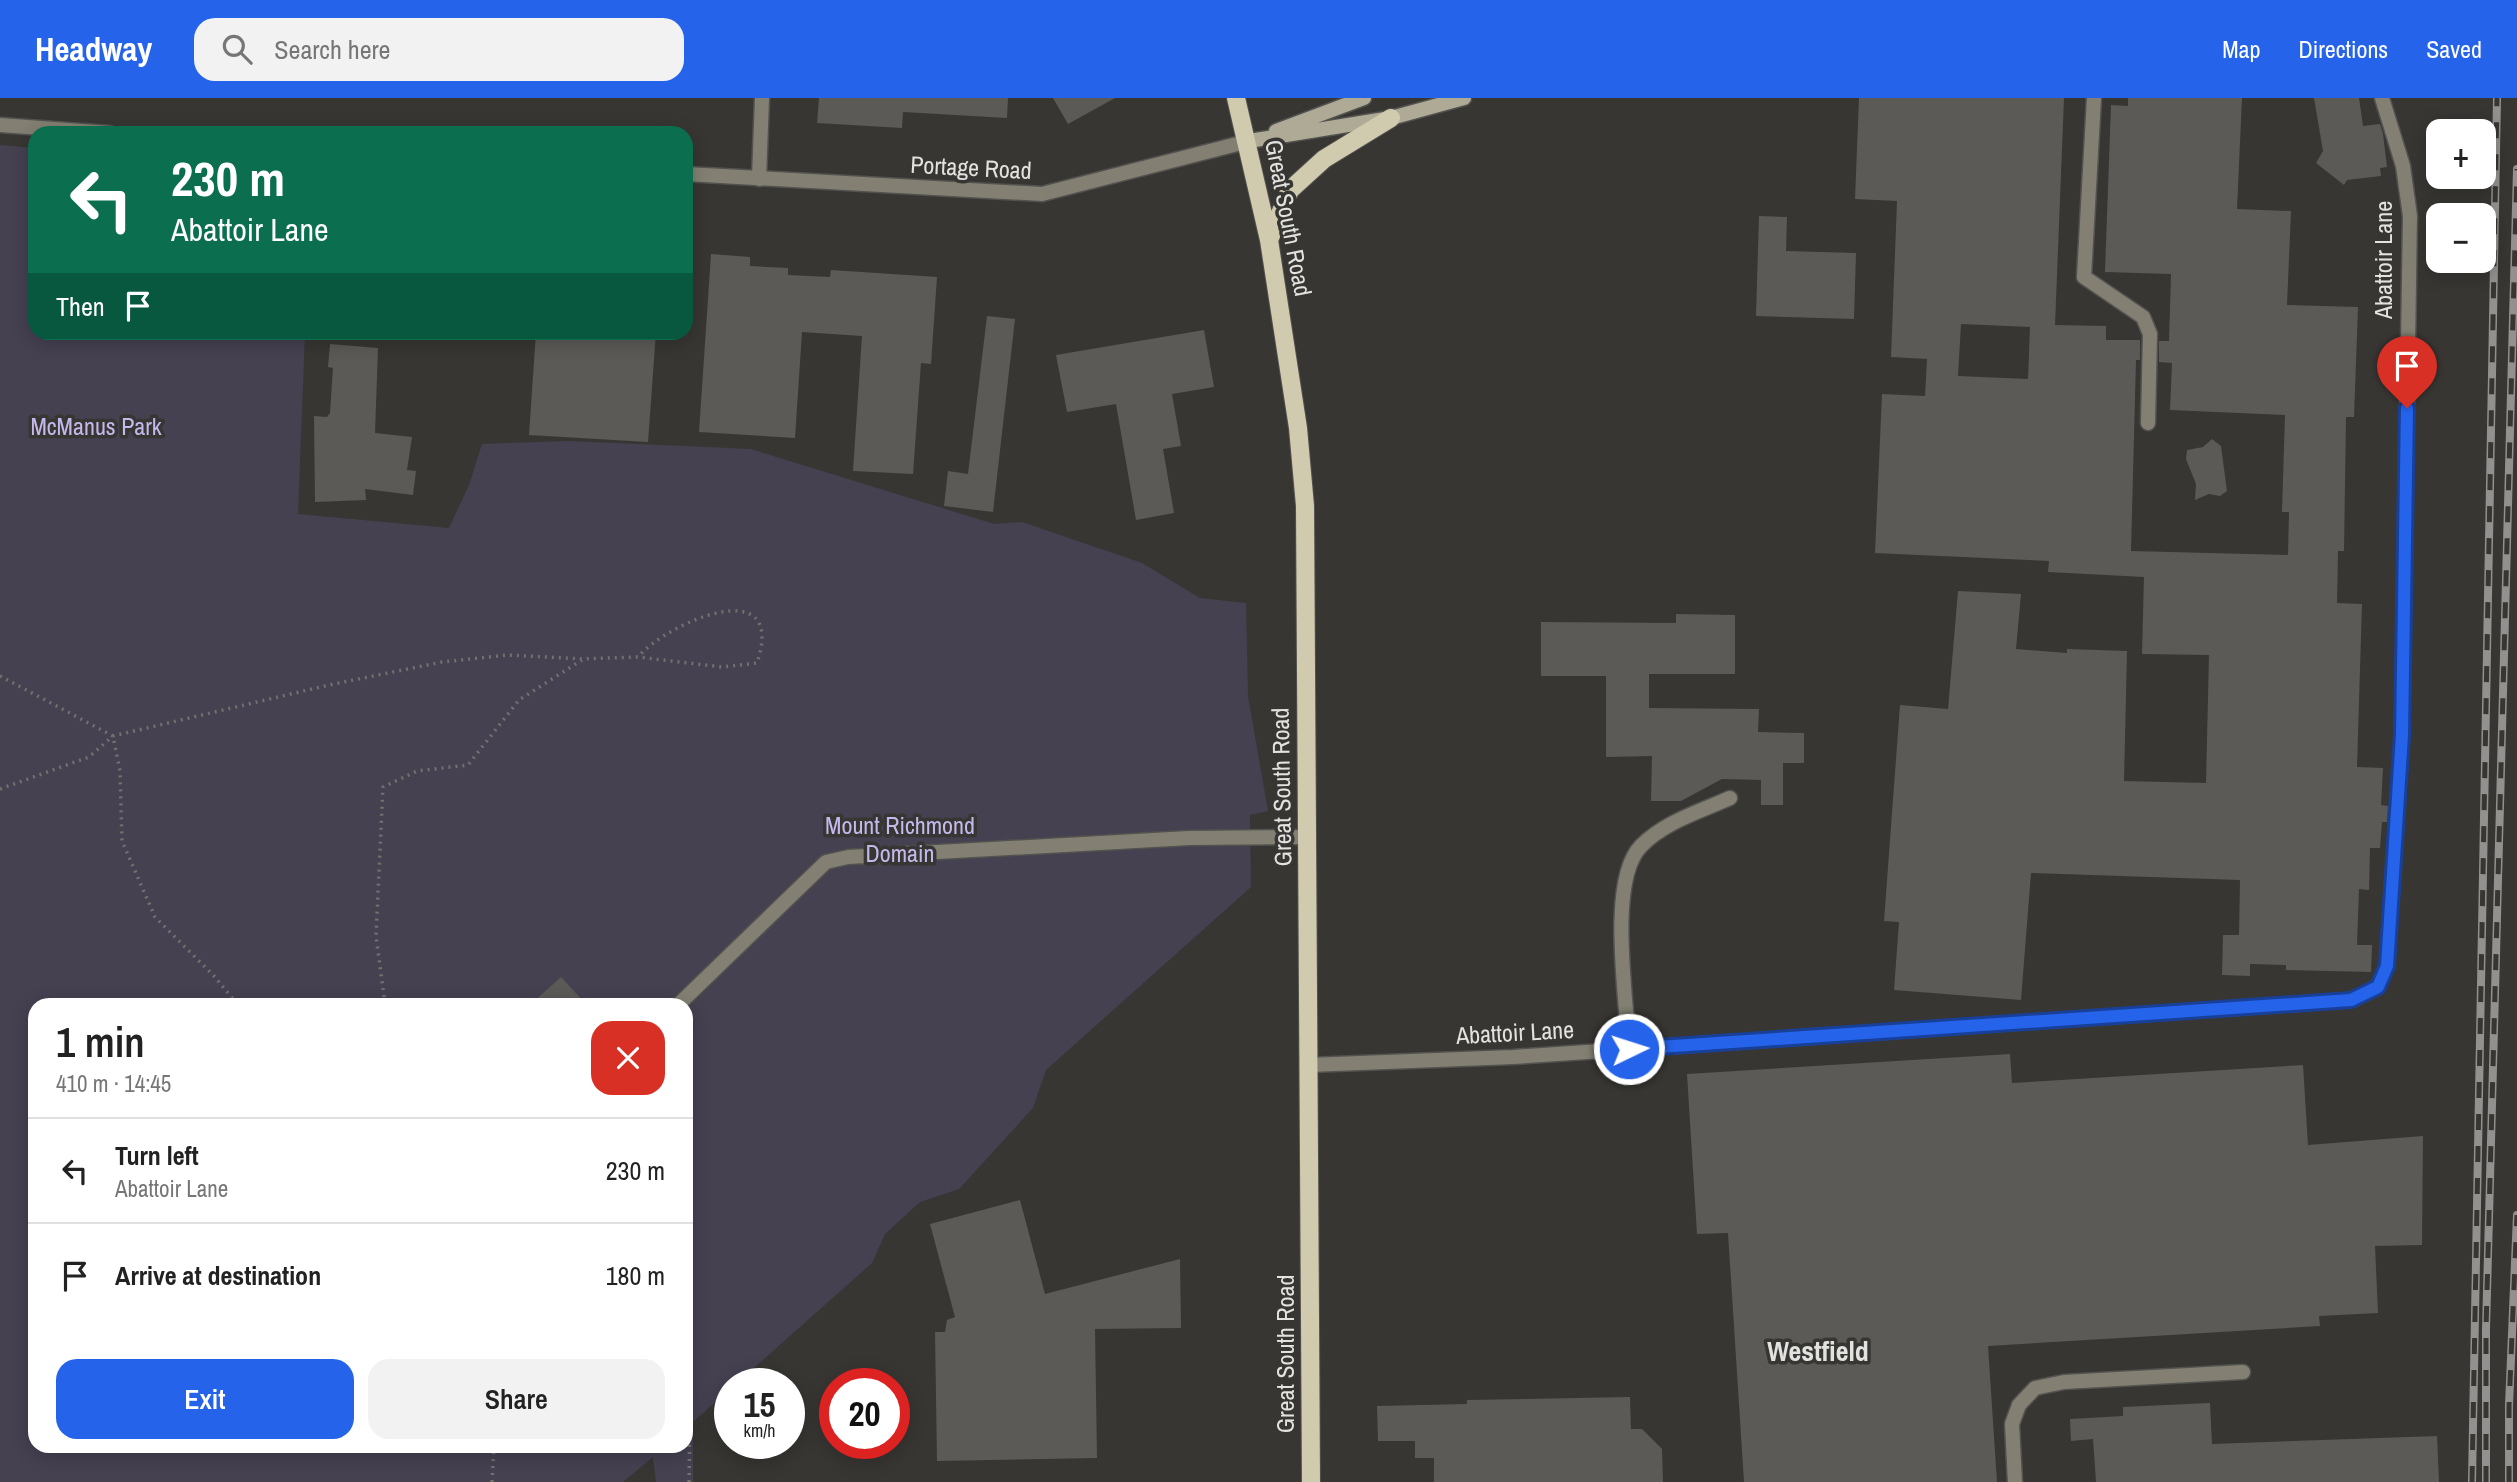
<!DOCTYPE html>
<meta charset="utf-8">
<style>
body{margin:0;font-family:"Archivo Narrow",sans-serif;background:#f2f2f2;color:#222;height:100vh;display:flex;flex-direction:column;font-size:26px;white-space:nowrap}
*{box-sizing:border-box;margin:0}
p{font-size:23px;color:#767676}
.icon{flex:none;width:38px;height:38px;fill:none;stroke:currentColor;stroke-width:2;stroke-linecap:round;stroke-linejoin:round}
.map{position:relative;flex:1;overflow:hidden}
.drawer{position:absolute;left:28px;top:900px;width:665px;height:455px;display:flex;flex-direction:column;background:#fff;border-radius:21px;box-shadow:0 4px 18px #0003}
.drawer>*{flex:none}
.guide{position:absolute;left:28px;top:28px;width:665px;height:214px;border-radius:21px;box-shadow:0 4px 18px #0003;background:#0b6e4f;color:#fff;overflow:hidden}
.fabs{position:absolute;left:2426px;top:21px;display:grid;gap:14px}
.fabs a{display:grid;place-items:center;width:70px;height:70px;border-radius:14px;background:#fff;box-shadow:0 4px 18px #0003;font-size:35px}
.speed{position:absolute;left:714px;top:1270px;display:flex;gap:14px;font-size:35px;font-weight:700;text-align:center}
.speed>*{display:grid;place-content:center;width:91px;height:91px;border-radius:50%;background:#fff;box-shadow:0 4px 18px #0003;line-height:1}
.speed small{font-size:18px;font-weight:400}
.speed .limit{border:10px solid #d22;background:#fff;color:#111}
.pin{position:absolute;display:grid;place-items:center;width:60px;height:60px;color:#fff;margin:-72px -30px;border-radius:50% 50% 50% 0;rotate:-45deg;box-shadow:0 0 7px #0007}
.pin .icon{rotate:45deg}
.me{position:absolute;width:77px;margin:-38px;rotate:86deg;stroke-linejoin:round;filter:drop-shadow(0 0 5px #0008)}
.turn{display:flex;align-items:center;gap:24px;height:147px;padding:0 28px;font-size:32px}
.turn .icon{width:91px;height:91px;stroke-width:2.5}
.turn b{display:block;font-size:49px;line-height:60px}
.then{display:flex;align-items:center;height:66px;padding:0 28px;background:#0003;gap:14px;font-size:26px}
.round{display:grid;place-items:center;flex:none;width:74px;height:74px;border-radius:21px;background:#f2f2f2}
.summary{display:flex;align-items:center;justify-content:space-between;height:119px;padding:0 28px}
h1{font-size:42px;font-weight:600;line-height:52px}
.cta{display:flex;gap:14px;margin-top:auto;padding:14px 28px}
.cta a{flex:1;height:80px;border-radius:21px;background:#2563eb;color:#fff;font-size:28px;font-weight:600;line-height:80px;text-align:center}
.cta a+a{background:#f2f2f2;color:#222}
ul{padding:0;list-style:none}
li{display:flex;align-items:center;gap:21px;height:105px;padding:0 28px;border-top:2px solid #e0e0e0}
li div{flex:1}
li b{display:block;font-size:26px}
li em{font-style:normal}
header{display:flex;align-items:center;gap:42px;box-sizing:border-box;height:98px;padding:0 35px;background:#2563eb;color:#fff}
header strong{font-size:33px}
nav{display:flex;gap:38px;margin-inline-start:auto;font-size:24px}
.search{width:490px;height:63px;background:#f2f2f2;display:flex;align-items:center;gap:18px;box-sizing:border-box;padding:0 24px;border-radius:21px;color:#767676;font-size:26px}
.map>svg:first-child{display:block}
.green{fill:#454151;fill-rule:evenodd}
.building{fill:#5b5a57;fill-rule:evenodd}
.lines{fill:none;stroke-linecap:round;stroke-linejoin:round}
.service-casing{stroke:#52524f;stroke-width:17}
.minor-casing{stroke:#52524f;stroke-width:17}
.secondary-casing{stroke:#52524f;stroke-width:17}
.primary-casing{stroke:#52524f;stroke-width:20}
.path{stroke:#72716e;stroke-width:3.5;stroke-dasharray:2 5;stroke-linecap:butt}
.service{stroke:#838073;stroke-width:14}
.minor{stroke:#838073;stroke-width:14}
.secondary{stroke:#aeaa95;stroke-width:14}
.primary{stroke:#d0caaf;stroke-width:18}
.rail-casing{stroke:#92918f;stroke-width:8}
.rail{stroke:#373633;stroke-width:5;stroke-dasharray:16;stroke-linecap:butt}
.route-casing{stroke:#184099;stroke-width:18}
.route{stroke:#2563eb;stroke-width:12}
.labels{text-anchor:middle;stroke-width:7;stroke-linejoin:round;paint-order:stroke}
.street-label{font-size:24px;fill:#e2e2e0;stroke:#373633}
.park-label{font-size:24px;fill:#c5b8ec;stroke:#373633}
.quarter-label{font-size:28px;font-weight:bold;fill:#e2e2e0;stroke:#373633}
</style>
<header>
<strong>Headway</strong>
<div class="search"><svg class="icon" aria-label="search" viewBox="0 0 24 24"><circle cx="10" cy="10" r="6"/><path d="M15 15l6 6"/></svg>Search here</div>
<nav><a>Map</a><a>Directions</a><a>Saved</a></nav>
</header>
<div class="map">
<svg width="2517" height="1384" viewBox="0 0 2517 1384">
<rect width="100%" height="100%" fill="#373633"/>
<!-- green -->
<path class="green" d="M0 47 35 50V234L305 235 298 416 449 430 469 387 482 346 569 343 751 351 994 426 1022 424 1142 465 1200 500 1246 505 1248 598 1268 713 1250 717 1251 789 1046 972 1033 1010 959 1091 920 1104 885 1136 872 1165 736 1286H730V1291L693 1324V1384H656L653 1359 623 1384H0ZM35 906H686V1348H35Z"/>
<!-- building -->
<path class="building" d="M819 0H1008L1007 20 903 14 902 30 817 25Z
M1053 0H1115L1068 26Z
M1859 0H2064L2055 227 2106 228V242H2140V262H2136L2131 453 2288 457 2289 414H2282L2285 317 2170 312 2172 265 2159 264V243H2169L2171 176 2105 174 2111 7 2128 8V0H2242L2237 111 2291 113 2287 207 2358 209 2354 319H2346L2344 453H2338L2337 505 2362 506 2357 669 2383 670 2381 707 2388 708 2387 724H2382L2380 750H2370L2369 792 2359 791 2357 847H2372L2371 874 2286 872V867L2250 866V878L2222 877 2223 837H2239L2240 782 2031 775 2021 902 1894 892 1899 824 1884 823 1900 607 1948 611 1958 493 2021 496 2016 551 2067 555V551L2127 553 2124 683 2206 685 2209 557 2142 556 2144 479 2048 474 2049 463 1875 455 1882 296 1925 298 1927 261 1891 259 1897 103 1855 101ZM1961 226 2030 229 2028 281 1958 278Z
M2314 0H2359L2363 28 2380 26 2383 36 2387 69 2380 70 2381 78 2347 82 2344 87 2316 65 2323 53Z
M1759 118 1787 119 1786 153 1856 155 1854 221 1756 218Z
M711 156 750 159V168L788 170V177L830 179 831 172 937 179 931 266 921 265 913 376 853 373 862 238 802 234 795 340 699 334Z
M987 218 1015 221 993 414 944 408 948 373 968 376Z
M1204 232 1214 289 1172 296 1181 348 1163 351 1174 415 1136 422 1116 306 1067 314 1056 257Z
M536 234H656L648 344 529 337Z
M330 246 378 250 375 335 412 339 407 372 416 373 413 397 365 391 366 402 315 404 314 318 327 319 330 315 333 270 328 269Z
M2212 341 2221 348 2227 393 2220 398 2209 396 2195 402 2196 386 2186 361 2187 352 2203 349Z
M1676 516 1735 517V576H1649V610L1759 611 1758 634 1804 635V665H1783V707H1761V682L1722 681 1681 703H1651L1652 658 1606 659V578H1541V524L1676 525Z
M561 879 586 906H531Z
M2010 956 2012 985 2303 967 2308 1047 2423 1038 2422 1147 2375 1148 2378 1215 2319 1218 2320 1228 1988 1248 1997 1384H1744L1728 1135 1697 1136 1687 976Z
M1020 1102 1045 1196 1180 1161 1181 1230 1095 1231 1097 1360 937 1363 935 1234H945L947 1222 955 1219 930 1126Z
M1630 1299 1631 1331H1642L1662 1351 1663 1384H1434V1360H1415V1343H1378L1377 1308 1467 1306V1302Z
M2210 1305 2212 1346 2437 1338 2439 1384H2096L2093 1341 2071 1343 2070 1321 2123 1318V1309Z"/>
<g class="lines">
<!-- service casing -->
<g class="service-casing">
<path id="service" d="M2094 0 2084 179 2143 219 2150 236 2148 325
M679 906 826 764 848 759 1189 740 1306 739
M1629 951C1627 903 1607 783 1641 748 1664 724 1701 713 1730 700
M1309 967 1513 959 2352 902 2378 889 2387 868 2402 637 2410 118 2403 68 2382 0
M2015 1384 2012 1326 2019 1307 2035 1290 2064 1284 2243 1274"/>
</g>
<!-- minor casing -->
<g class="minor-casing">
<path id="minor" d="M0 27 109 35
M686 76 1042 96 1249 43
M759 81 762 0"/>
</g>
<!-- secondary casing -->
<g class="secondary-casing">
<path id="secondary" d="M1276 33 1364 0
M1249 43 1391 20 1464 0"/>
</g>
<!-- primary casing -->
<g class="primary-casing">
<path id="primary" d="M1236 0 1269 142 1298 330 1305 408 1311 1384
M1269 142 1290 92 1324 61 1391 20"/>
</g>
<!-- path -->
<path class="path" d="M0 578 113 638 120 673 122 743 155 819 215 879 237 906
M0 691 89 659 113 638 329 587 442 564 507 557 583 561 638 559 722 569 757 565C788 472 666 525 638 559
M385 906 376 838 383 689 417 673 468 667 519 602 582 562
M686 1321 690 1324 689 1384
M492 1384 494 1348"/>
<!-- service -->
<use href="#service" class="service"/>
<!-- minor -->
<use href="#minor" class="minor"/>
<!-- secondary -->
<use href="#secondary" class="secondary"/>
<!-- primary -->
<use href="#primary" class="primary"/>
<!-- rail casing -->
<g class="rail-casing">
<path id="rail" d="M2472 1384 2497 0
M2486 1384V1231L2517 71
M2509 1384V1308L2517 1117"/>
</g>
<!-- rail -->
<use href="#rail" class="rail"/>
</g>
<g class="lines">
<!-- route casing -->
<g class="route-casing">
<path id="route" d="M1629 951 2351 902 2378 889 2387 868 2402 637 2407 310"/>
</g>
<!-- route -->
<use href="#route" class="route"/>
</g>
<g class="labels">
<!-- street labels -->
<g class="street-label">
<text transform="translate(971 70) rotate(3)" y="8">Portage Road</text>
<text transform="translate(1288 120) rotate(79)" y="8">Great South Road</text>
<text transform="translate(2384 162) rotate(-90)" y="8">Abattoir Lane</text>
<text transform="translate(1282 689) rotate(-91)" y="8">Great South Road</text>
<text transform="translate(1515 935) rotate(-3)" y="8">Abattoir Lane</text>
<text transform="translate(1286 1256) rotate(-90)" y="8">Great South Road</text>
</g>
<!-- park labels -->
<g class="park-label">
<text x="96" y="337">McManus Park</text>
<text x="900" y="736">Mount Richmond<tspan x="900" dy="28">Domain</tspan></text>
</g>
<!-- quarter labels -->
<g class="quarter-label">
<text x="1818" y="1263">Westfield</text>
</g>
</g>
</svg>
<div class="fabs">
<a>+</a>
<a>−</a>
</div>
<div class="speed"><div>15<small>km/h</small></div><div class="limit">20</div></div>
<div class="pin" style="left:2407px;top:310px;background:#d93025"><svg class="icon" aria-label="arrive" viewBox="0 0 24 24"><path d="M6 21V4h12l-3 4 3 4H6"/></svg></div>
<svg class="me" style="left:1629px;top:951px" viewBox="-20 -20 40 40"><circle r="17" fill="#2563eb" stroke="#fff" stroke-width="3"/><path d="M0-11L8 9 0 5-8 9z" fill="#fff"/></svg>
<div class="guide">
<div class="turn"><svg class="icon" aria-label="left" viewBox="0 0 24 24"><path d="M17 20v-9H6M10 6l-5 5 5 5"/></svg><div><b>230 m</b>Abattoir Lane</div></div>
<div class="then">Then<svg class="icon" aria-label="arrive" viewBox="0 0 24 24"><path d="M6 21V4h12l-3 4 3 4H6"/></svg></div>
</div>
<section class="drawer">
<div class="summary"><div><h1>1 min</h1><p>410 m · 14:45</p></div><a class="round" style="background:#d93025;color:#fff"><svg class="icon" aria-label="close" viewBox="0 0 24 24"><path d="M6 6l12 12M18 6L6 18"/></svg></a></div>
<ul>
<li><svg class="icon" aria-label="left" viewBox="0 0 24 24"><path d="M17 20v-9H6M10 6l-5 5 5 5"/></svg><div><b>Turn left</b><p>Abattoir Lane</p></div><em>230 m</em></li>
<li><svg class="icon" aria-label="arrive" viewBox="0 0 24 24"><path d="M6 21V4h12l-3 4 3 4H6"/></svg><div><b>Arrive at destination</b></div><em>180 m</em></li>
</ul>
<div class="cta"><a>Exit</a><a>Share</a></div>
</section>
</div>
